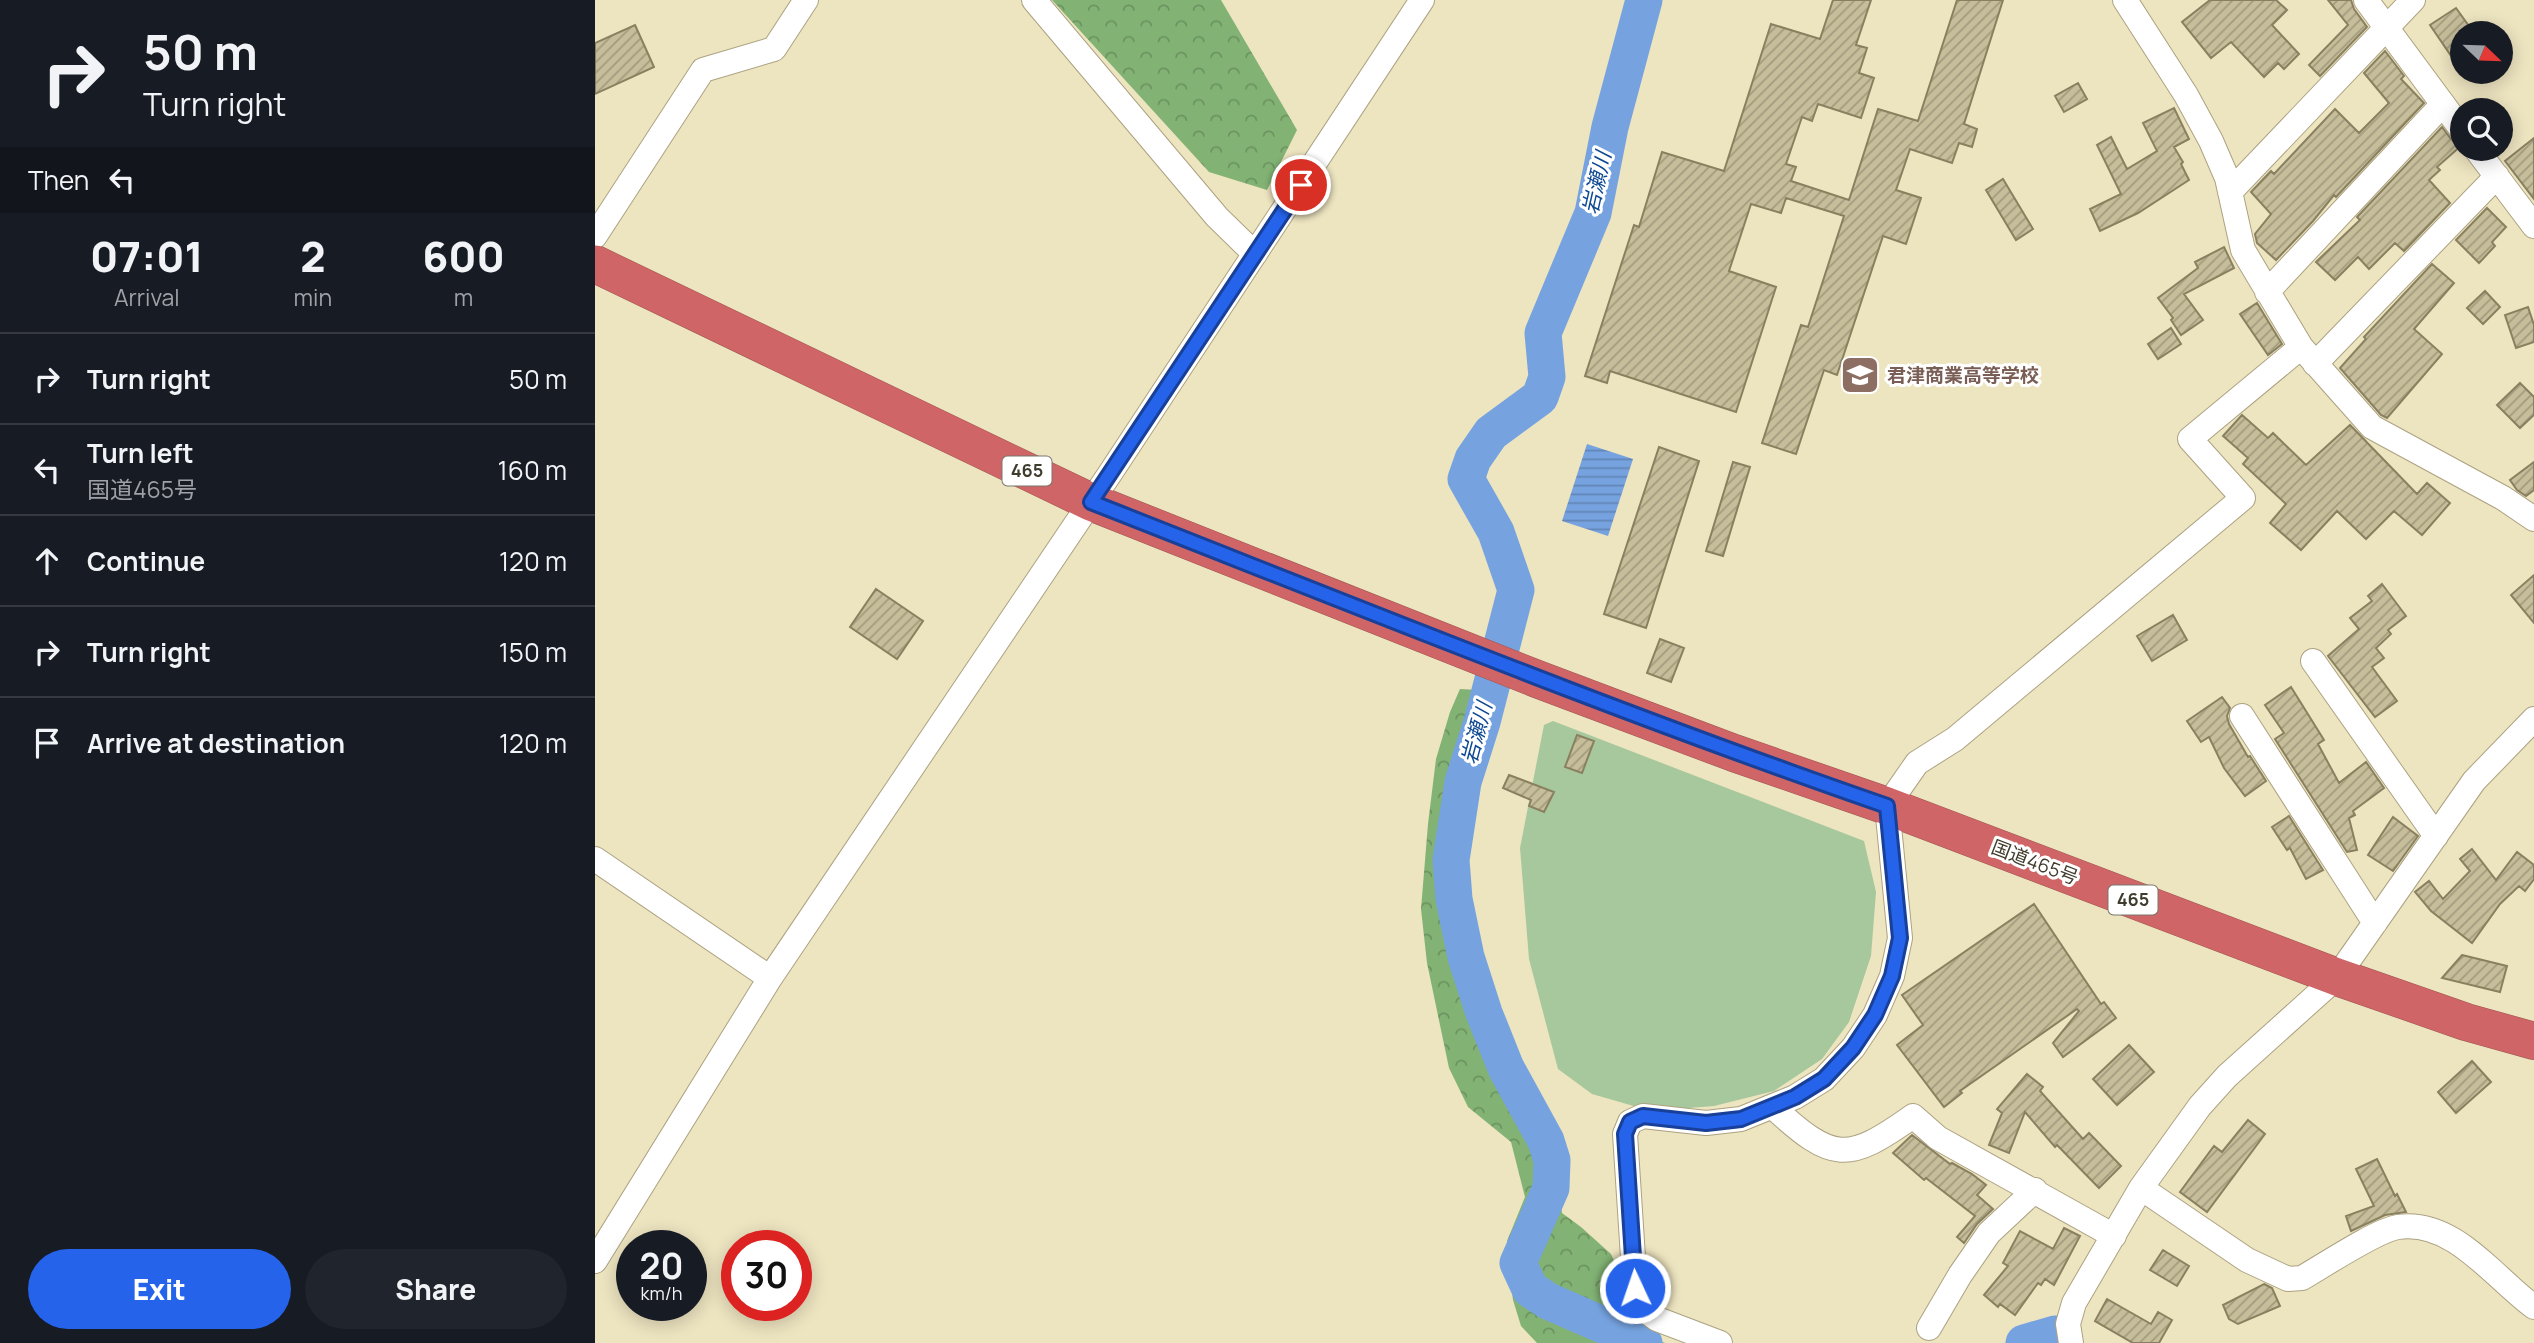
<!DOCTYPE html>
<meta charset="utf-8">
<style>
body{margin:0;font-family:Manrope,"Noto Sans JP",sans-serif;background:#20242c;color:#f1f3f6;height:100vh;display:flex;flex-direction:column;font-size:26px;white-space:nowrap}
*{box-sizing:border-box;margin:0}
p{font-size:23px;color:#9ea1a6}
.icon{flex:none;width:38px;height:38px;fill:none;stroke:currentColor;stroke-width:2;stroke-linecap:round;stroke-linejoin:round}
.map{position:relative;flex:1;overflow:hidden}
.drawer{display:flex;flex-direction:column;background:#171b24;width:595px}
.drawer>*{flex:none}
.banner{background:#171b24;color:#f1f3f6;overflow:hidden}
.needle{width:46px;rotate:113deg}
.tools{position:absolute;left:1855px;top:21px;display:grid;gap:14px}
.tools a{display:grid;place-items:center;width:63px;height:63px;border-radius:50%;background:#171b24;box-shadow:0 4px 18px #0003;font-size:35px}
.speed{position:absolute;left:21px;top:1230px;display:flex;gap:14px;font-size:35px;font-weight:700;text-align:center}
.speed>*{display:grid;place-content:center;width:91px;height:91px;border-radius:50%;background:#171b24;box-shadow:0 4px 18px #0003;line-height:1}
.speed small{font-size:18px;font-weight:400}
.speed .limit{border:10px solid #d22;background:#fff;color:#111}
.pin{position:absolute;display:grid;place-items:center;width:60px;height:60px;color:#fff;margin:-30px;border:4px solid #fff;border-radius:50%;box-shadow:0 2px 7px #0007}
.me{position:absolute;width:77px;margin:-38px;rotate:357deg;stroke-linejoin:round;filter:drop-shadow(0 0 5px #0008)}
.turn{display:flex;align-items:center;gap:24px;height:147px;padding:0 28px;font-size:32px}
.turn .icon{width:91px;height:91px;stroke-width:2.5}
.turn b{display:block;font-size:49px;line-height:60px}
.then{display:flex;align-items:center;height:66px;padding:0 28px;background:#0003;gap:14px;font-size:26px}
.eta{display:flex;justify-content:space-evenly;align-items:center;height:119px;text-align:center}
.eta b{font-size:42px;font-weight:800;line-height:49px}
.primary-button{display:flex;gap:14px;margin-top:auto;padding:14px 28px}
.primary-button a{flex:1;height:80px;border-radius:42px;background:#2563eb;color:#fff;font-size:28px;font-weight:800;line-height:80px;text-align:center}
.primary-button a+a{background:#20242c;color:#f1f3f6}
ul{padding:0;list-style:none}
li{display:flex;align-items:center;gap:21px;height:91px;padding:0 28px;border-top:2px solid #363941}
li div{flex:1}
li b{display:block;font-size:26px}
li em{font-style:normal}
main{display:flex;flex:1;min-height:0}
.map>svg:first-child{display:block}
.forest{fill:url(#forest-crowns)}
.pitch{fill:#a6c89c}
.water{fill:url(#water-rules)}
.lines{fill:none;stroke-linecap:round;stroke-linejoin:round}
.river{stroke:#76a3e0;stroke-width:37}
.building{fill:url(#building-hatch);stroke:#898060;stroke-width:2}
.minor-casing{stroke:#aca281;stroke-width:26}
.highway-casing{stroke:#9d5752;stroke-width:38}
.minor{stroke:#fff;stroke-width:24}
.highway{stroke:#cf6566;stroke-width:37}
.route-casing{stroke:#184099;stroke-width:18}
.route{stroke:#2563eb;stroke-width:12}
.labels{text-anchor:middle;stroke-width:6;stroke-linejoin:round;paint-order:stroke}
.shield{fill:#fff;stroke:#79766d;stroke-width:2}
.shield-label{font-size:18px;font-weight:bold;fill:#403c2e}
.education-label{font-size:19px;font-weight:bold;fill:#785e54;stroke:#fff;text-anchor:start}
.street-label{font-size:19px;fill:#403c2e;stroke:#fff}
.water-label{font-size:21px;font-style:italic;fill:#0e4992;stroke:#fff}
</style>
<main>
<section class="drawer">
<div class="banner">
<div class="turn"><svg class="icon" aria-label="right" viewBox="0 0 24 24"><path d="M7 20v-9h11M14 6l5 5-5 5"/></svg><div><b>50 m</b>Turn right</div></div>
<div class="then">Then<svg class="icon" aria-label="left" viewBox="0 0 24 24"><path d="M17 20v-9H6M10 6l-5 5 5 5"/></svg></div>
</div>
<div class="eta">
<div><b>07:01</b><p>Arrival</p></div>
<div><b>2</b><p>min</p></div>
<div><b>600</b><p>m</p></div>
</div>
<ul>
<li><svg class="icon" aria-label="right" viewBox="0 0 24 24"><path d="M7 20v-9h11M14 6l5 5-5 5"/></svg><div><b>Turn right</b></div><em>50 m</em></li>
<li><svg class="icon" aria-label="left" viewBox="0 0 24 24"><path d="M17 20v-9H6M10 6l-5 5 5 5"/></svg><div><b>Turn left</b><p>国道465号</p></div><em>160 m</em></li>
<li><svg class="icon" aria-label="ahead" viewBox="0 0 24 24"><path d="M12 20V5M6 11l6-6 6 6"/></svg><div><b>Continue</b></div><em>120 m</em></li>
<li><svg class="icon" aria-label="right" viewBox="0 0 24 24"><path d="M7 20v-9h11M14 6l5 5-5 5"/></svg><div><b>Turn right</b></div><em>150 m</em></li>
<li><svg class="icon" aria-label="arrive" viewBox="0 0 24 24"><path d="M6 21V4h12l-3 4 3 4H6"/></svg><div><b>Arrive at destination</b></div><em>120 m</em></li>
</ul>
<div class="primary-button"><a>Exit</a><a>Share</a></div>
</section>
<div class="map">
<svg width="1939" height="1343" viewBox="0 0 1939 1343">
<defs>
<pattern id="forest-crowns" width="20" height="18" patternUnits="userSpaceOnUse" patternTransform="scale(1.75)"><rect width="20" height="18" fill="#82b374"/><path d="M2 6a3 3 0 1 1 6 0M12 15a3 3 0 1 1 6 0" fill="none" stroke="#6c9360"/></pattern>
<pattern id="water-rules" width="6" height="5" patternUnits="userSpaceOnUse" patternTransform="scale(1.75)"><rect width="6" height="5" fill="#76a3e0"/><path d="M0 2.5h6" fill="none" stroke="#6286b6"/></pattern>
<pattern id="building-hatch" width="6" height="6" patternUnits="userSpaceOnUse" patternTransform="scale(1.75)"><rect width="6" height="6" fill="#c6bd9a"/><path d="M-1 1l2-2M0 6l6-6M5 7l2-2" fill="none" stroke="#a29b7e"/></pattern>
</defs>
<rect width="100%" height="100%" fill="#ede4c0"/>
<!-- forest -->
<path class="forest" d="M457 0H626L702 130 672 190 614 172Z
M865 689 884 690 889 708 875 814 865 857 866 934 879 982 886 1026 916 1090 946 1129 964 1177 967 1213 986 1227 1016 1254 1029 1282 1038 1320 1058 1338 1070 1343H942L926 1326 918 1300 912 1241 930 1197 916 1142 873 1107 854 1068 832 963 826 909 833 824 841 759 855 712Z"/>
<!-- pitch -->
<path class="pitch" d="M958 721 1269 841 1281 892 1276 956 1254 1022 1227 1059 1179 1091 1119 1106 1056 1111 997 1094 963 1069 934 959 925 848 949 725Z"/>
<!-- water -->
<path class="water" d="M992 444 1038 459 1013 536 967 521Z"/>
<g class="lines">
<!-- river -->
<path class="river" d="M1049 1343 953 1301 935 1289 923 1263 956 1188 957 1160 951 1141 911 1068 889 1013 871 957 859 899 856 860 868 782 887 722 921 590 901 532 871 479 878 459 896 433 945 397 952 377 948 333 998 213 1015 127 1049 0
M1429 1343 1460 1334"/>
</g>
<!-- building -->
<path class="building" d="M1238 0H1276L1261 45 1272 48 1264 73 1279 78 1266 118 1223 104 1217 121 1207 117 1191 164 1201 167 1196 181 1254 200 1283 109 1323 121 1362 0H1408L1369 124 1382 129 1377 147 1364 143 1357 163 1315 149 1301 190 1326 198 1311 244 1288 236 1242 375 1229 370 1201 454 1167 443 1206 325 1213 327 1249 216 1191 198 1186 213 1156 204 1134 271 1181 287 1141 412 1015 371 1012 383 990 376 1039 225 1044 227 1067 152 1129 171 1176 24 1225 39Z
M1615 0H1681L1692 10 1677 25 1704 54 1689 69 1683 63 1669 77 1636 42 1616 58 1587 22Z
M1733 0H1756L1759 9 1772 27 1725 76 1714 65 1753 25Z
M1861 8 1879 33H1867V72L1835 25Z
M40 25 59 67 0 94V43Z
M1790 51 1809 76 1806 79 1829 103 1741 197 1739 195 1718 221 1681 260 1662 243 1660 234 1676 214 1656 192 1676 171 1679 174 1740 109 1764 133 1794 103 1769 73Z
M1483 83 1492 99 1469 112 1460 96Z
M1579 108 1594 139 1579 147 1588 162 1586 164 1594 180 1543 213 1505 231 1495 209 1526 194 1502 145 1516 137 1532 169 1562 151 1548 123Z
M1847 127 1856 139 1867 145 1842 167 1845 170 1834 180 1855 203 1809 251 1800 243 1774 269 1763 257 1740 280 1721 262 1765 220 1762 217Z
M1939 138V199L1910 161Z
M1408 179 1438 229 1421 240 1391 190Z
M1892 208 1911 227 1897 242 1900 246 1884 263 1861 240Z
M1629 247 1639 268 1589 294 1608 320 1586 335 1576 320 1578 318 1563 298 1603 268 1600 262Z
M1837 264 1859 283 1819 329 1847 354 1792 418 1786 415 1745 368 1771 339 1769 337Z
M1890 291 1905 307 1888 324 1872 308Z
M1662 303 1687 344 1673 355 1645 314Z
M1933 307 1939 325V342L1921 348 1910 315Z
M1576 328 1586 344 1563 359 1553 344Z
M1925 383 1939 397V415L1925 428 1902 405Z
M1647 415 1673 438 1678 433 1711 465 1755 425 1822 494 1832 483 1855 503 1827 535 1799 511 1771 539 1742 511 1706 550 1675 523 1691 504 1648 464 1653 458 1628 436Z
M1064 447 1104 461 1051 628 1009 614Z
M1138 462 1155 467 1128 556 1111 551Z
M1939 462V490L1931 496 1922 490 1915 480Z
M1939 575V623L1916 595Z
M1787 584 1811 616 1793 630 1796 634 1781 648 1789 658 1777 667 1802 701 1780 717 1733 656 1764 629 1755 618 1777 601 1773 596Z
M281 589 328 621 302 659 255 627Z
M1578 615 1592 640 1557 661 1542 636Z
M1065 639 1089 648 1076 682 1052 673Z
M1696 687 1729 740 1723 744 1744 783 1771 762 1789 788 1758 811 1760 815 1754 818 1762 850 1752 852 1680 739 1689 733 1670 705Z
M1627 697 1635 708 1632 716 1634 724 1653 757 1655 756 1671 781 1650 796 1629 768 1614 737 1606 742 1592 721Z
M982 735 999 741 987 773 970 767Z
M914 775 959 792 949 812 934 806 936 800 908 788Z
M1694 816 1728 870 1711 879 1695 848 1692 850 1677 827Z
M1798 817 1823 836 1798 871 1773 855Z
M1877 849 1901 880 1922 852 1939 865V879L1930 891 1924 886 1905 904 1877 943 1836 911 1820 892 1834 881 1848 899 1875 871 1865 859Z
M1439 904 1506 1004 1509 1002 1521 1018 1468 1057 1458 1043 1484 1011 1482 1009 1365 1091 1367 1093 1349 1107 1302 1045 1328 1025 1307 995Z
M1867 955 1912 966 1905 992 1847 978Z
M1534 1045 1559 1072 1522 1105 1498 1079Z
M1877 1061 1896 1082 1861 1113 1843 1092Z
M1432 1074 1448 1087 1445 1091 1488 1139 1494 1133 1526 1166 1504 1188 1462 1145 1460 1147 1430 1112 1414 1153 1394 1145 1407 1113 1402 1109Z
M1653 1120 1670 1134 1612 1212 1585 1192 1619 1146 1627 1152Z
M1317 1135 1355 1164 1357 1163 1377 1174 1391 1185 1382 1195 1398 1209 1382 1224 1369 1243 1362 1237 1380 1216 1331 1178 1329 1180 1298 1153Z
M1782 1159 1800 1196 1802 1194 1811 1212 1790 1215 1756 1231 1751 1216 1779 1206 1761 1169Z
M1469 1228 1485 1236 1459 1285 1450 1279 1446 1285 1443 1283 1420 1315 1405 1304 1403 1307 1389 1295 1413 1266 1408 1263 1425 1231 1458 1249Z
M1568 1250 1594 1266 1582 1286 1555 1270Z
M1669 1284 1677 1288 1685 1306 1643 1324 1634 1319 1628 1305Z
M1512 1299 1556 1324 1563 1312 1577 1320 1564 1343H1538L1500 1321Z"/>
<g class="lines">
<!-- minor casing -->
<g class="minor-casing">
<path id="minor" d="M439 0 622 217 660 254
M1530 0 1591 95 1616 141 1632 178 1648 250 1706 347 1777 427 1908 498 1939 519
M1771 0 1867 130
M1881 149 1939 226
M1635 192 1818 0
M0 236 108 70 179 49 211 0
M1672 292 1848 104
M1720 364 1902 176
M1718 661 1841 836
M1647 716 1780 923
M0 859 175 978
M1178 1107C1238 1162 1252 1163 1318 1116L1343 1138 1519 1236
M1546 1188 1652 1260 1693 1279 1707 1278C1728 1266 1782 1230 1803 1227 1859 1219 1899 1278 1939 1307
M0 1261 175 978 516 472 827 0
M1334 1328 1365 1275 1394 1233 1440 1190
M1125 1343 1062 1319 1047 1308 1040 1288 1030 1134 1035 1122 1048 1116 1111 1123 1146 1119 1200 1097 1229 1079 1258 1048 1280 1015 1297 976 1305 938 1292 806 1322 763 1360 739 1648 498 1595 439 1706 347
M1476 1343 1473 1324 1479 1303 1546 1188 1605 1106 1632 1076 1742 977 1879 781 1939 719"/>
</g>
<!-- highway casing -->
<g class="highway-casing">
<path id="highway" d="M0 264 496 502 942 679 1139 753 1292 806 1742 977 1871 1022 1939 1041"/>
</g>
<!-- minor -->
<use href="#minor" class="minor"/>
<!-- highway -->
<use href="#highway" class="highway"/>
</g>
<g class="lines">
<!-- route casing -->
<g class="route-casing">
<path id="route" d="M706 185 496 502C761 606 1023 713 1292 806L1305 938 1297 976 1280 1015 1258 1048 1229 1079 1200 1097 1146 1119 1111 1123 1048 1116 1035 1122 1030 1134 1040 1288"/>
</g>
<!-- route -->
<use href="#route" class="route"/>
</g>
<!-- icons -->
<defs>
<g id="university-square" transform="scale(2.0125)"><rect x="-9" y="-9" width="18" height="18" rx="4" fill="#8d6e63" stroke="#fff"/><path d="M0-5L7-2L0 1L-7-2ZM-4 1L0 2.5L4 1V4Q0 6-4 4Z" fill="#fff"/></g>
</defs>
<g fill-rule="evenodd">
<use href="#university-square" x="1265" y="375"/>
</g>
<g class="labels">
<!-- shield labels -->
<g class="shield">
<rect x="407.5" y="456.5" width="49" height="29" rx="5"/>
<rect x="1513.5" y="885.5" width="49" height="29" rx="5"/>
</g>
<g class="shield-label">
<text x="432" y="477">465</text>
<text x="1538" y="906">465</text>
</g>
<!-- education labels -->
<g class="education-label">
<text x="1292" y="382">君津商業高等学校</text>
</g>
<!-- street labels -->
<g class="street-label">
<text transform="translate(1440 862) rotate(21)" y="7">国道465号</text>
</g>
<!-- water labels -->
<g class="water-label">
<text transform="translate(1002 183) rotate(-77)" y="7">岩瀬川</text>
<text transform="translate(882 733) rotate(-75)" y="7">岩瀬川</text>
</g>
</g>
</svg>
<div class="tools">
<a><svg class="needle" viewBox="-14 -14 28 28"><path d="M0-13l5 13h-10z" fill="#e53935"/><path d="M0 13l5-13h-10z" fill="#9ea1a6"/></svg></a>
<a><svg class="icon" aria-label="search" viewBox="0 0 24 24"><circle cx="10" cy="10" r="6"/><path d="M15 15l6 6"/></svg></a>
</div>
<div class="speed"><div>20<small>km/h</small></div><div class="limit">30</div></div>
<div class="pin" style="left:706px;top:185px;background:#d93025"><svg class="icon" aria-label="arrive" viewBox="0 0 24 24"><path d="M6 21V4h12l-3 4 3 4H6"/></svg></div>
<svg class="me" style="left:1040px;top:1288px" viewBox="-20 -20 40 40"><circle r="17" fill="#2563eb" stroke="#fff" stroke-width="3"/><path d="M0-11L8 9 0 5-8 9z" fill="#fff"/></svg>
</div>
</main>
